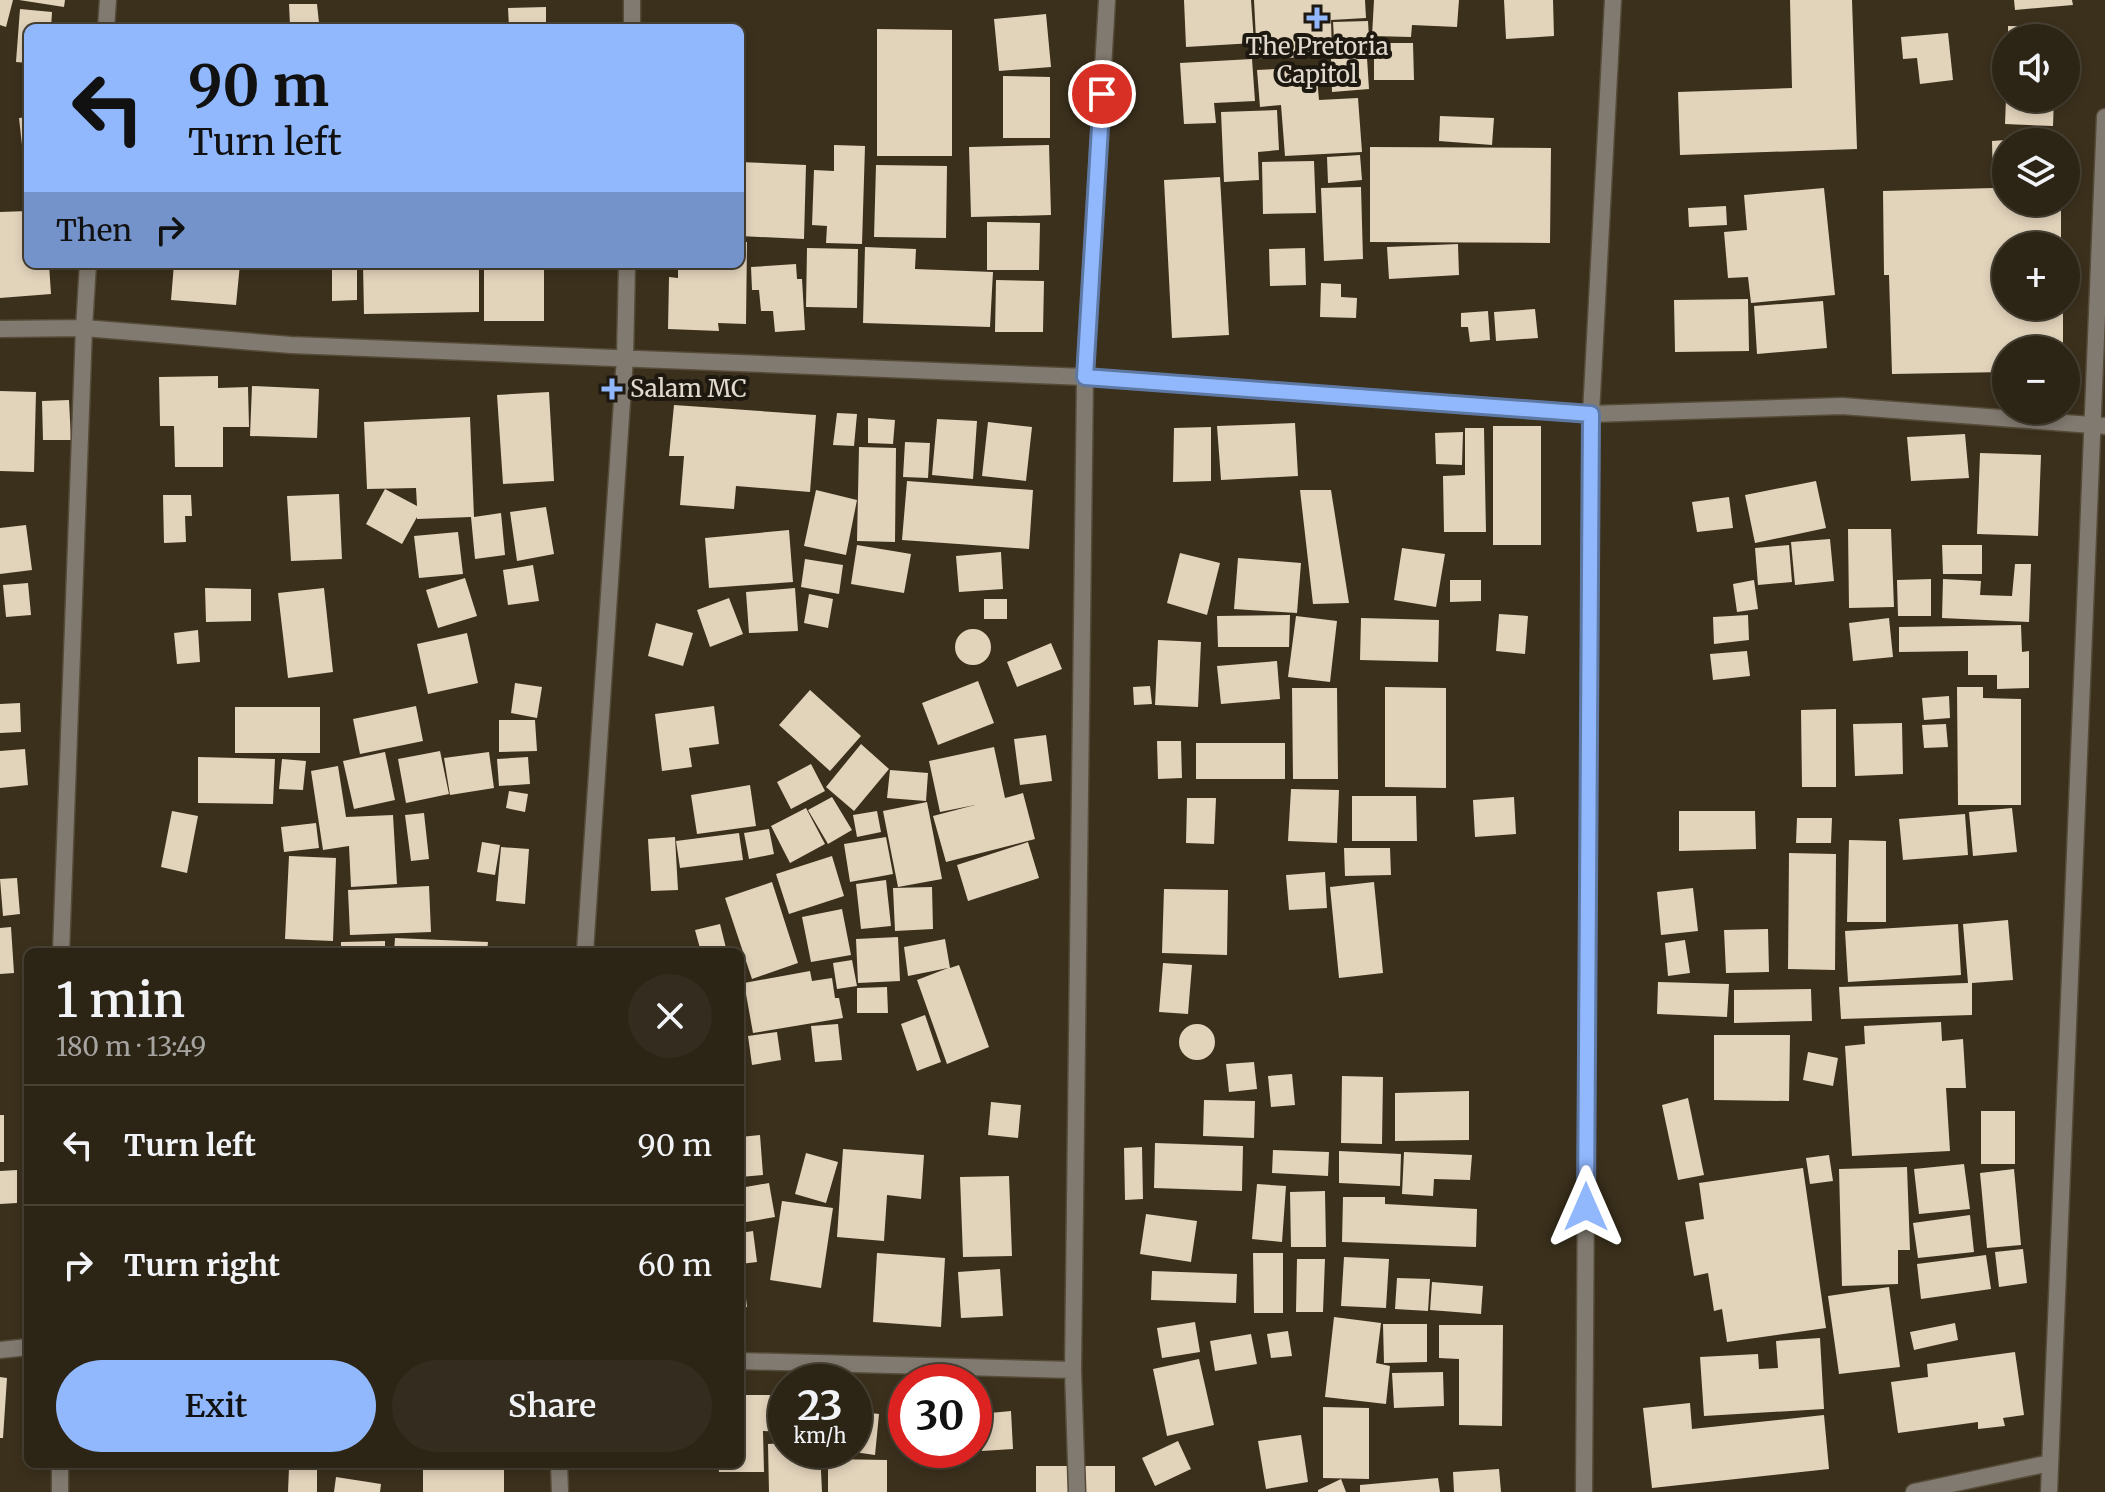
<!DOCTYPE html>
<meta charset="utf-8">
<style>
body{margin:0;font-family:Merriweather,serif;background:#342c1e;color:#f1f3f6;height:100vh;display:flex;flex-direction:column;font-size:30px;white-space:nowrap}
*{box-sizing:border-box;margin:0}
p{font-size:26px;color:#a6a4a0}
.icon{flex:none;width:44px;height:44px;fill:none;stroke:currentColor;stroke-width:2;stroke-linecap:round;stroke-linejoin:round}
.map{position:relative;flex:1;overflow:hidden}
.side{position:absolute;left:24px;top:948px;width:720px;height:520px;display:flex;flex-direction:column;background:#2c2415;border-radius:12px;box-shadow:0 4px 12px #0003,0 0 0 2px #484134}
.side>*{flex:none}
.banner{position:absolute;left:24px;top:24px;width:720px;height:244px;border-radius:12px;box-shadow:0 4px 12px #0003,0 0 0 2px #484134;background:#91b8fd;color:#111;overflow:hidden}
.controls{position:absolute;left:1992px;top:24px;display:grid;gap:16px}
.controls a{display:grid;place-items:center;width:88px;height:88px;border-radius:50%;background:#2c2415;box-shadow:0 4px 12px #0003,0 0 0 2px #484134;font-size:40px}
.speed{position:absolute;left:768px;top:1364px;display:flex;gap:16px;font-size:40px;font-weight:700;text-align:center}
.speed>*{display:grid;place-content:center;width:104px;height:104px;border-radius:50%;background:#2c2415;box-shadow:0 4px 12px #0003,0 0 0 2px #484134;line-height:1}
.speed small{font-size:20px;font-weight:400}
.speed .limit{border:12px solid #d22;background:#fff;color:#111}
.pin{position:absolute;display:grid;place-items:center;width:68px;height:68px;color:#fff;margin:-34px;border:4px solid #fff;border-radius:50%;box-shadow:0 2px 8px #0007}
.me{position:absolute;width:88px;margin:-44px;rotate:0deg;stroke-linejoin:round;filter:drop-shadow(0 0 6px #0008)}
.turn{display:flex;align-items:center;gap:28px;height:168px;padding:0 32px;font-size:36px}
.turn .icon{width:104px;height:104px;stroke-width:2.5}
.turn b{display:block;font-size:56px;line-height:68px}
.then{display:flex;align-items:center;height:76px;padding:0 32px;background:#0003;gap:16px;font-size:30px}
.round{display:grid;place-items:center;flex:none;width:84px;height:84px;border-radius:42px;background:#342c1e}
.headline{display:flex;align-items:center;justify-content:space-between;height:136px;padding:0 32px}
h1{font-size:48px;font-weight:600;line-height:60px}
.primary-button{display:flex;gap:16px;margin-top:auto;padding:16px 32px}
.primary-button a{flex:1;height:92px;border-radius:48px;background:#91b8fd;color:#111;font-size:32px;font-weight:600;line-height:92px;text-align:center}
.primary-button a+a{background:#342c1e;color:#f1f3f6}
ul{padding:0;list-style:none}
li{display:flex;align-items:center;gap:24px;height:120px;padding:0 32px;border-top:2px solid #484134}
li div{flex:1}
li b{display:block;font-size:30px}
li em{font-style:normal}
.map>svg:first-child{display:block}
.building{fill:#e2d3bb}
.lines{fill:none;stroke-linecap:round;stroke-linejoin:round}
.street-casing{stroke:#564b38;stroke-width:19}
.street{stroke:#807a70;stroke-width:16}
.route-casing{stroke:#5e78a4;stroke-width:20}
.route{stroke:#91b8fd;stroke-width:14}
.poi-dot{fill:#91b8fd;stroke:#1e1910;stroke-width:3}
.labels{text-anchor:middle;stroke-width:8;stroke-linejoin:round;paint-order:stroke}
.poi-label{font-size:24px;fill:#e2dace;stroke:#1e1910}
</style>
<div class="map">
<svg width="2105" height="1492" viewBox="0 0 2105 1492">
<rect width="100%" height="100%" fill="#3b301c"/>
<!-- building -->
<path class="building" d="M0 0H13L6 27 0 25Z
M19 0H65L64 7Z
M1184 0H1251L1254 43 1186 47Z
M1254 0H1365L1366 18 1331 20 1332 56 1257 59Z
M1374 0H1459L1457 27 1412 25 1411 37 1372 36Z
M1504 0H1553L1554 36 1506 39Z
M1790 0H1852L1857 149 1680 155 1678 92 1792 88Z
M2014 0H2072L2073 5 2015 10Z
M289 4H317L319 23 290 25Z
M546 7V28H509L508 8Z
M20 9 52 12 51 28H28V63L16 62Z
M1046 14 1051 67 999 71 994 19Z
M1368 21 1370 55 1335 56 1333 22Z
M2008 26 2056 27V38H2008Z
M877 29 952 30V156H877Z
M1948 33 1953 80 1920 84 1917 58 1903 59 1901 37Z
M1374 43H1413L1414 80H1374Z
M1367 58 1369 89 1332 92 1331 59Z
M1252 59 1255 101 1214 103 1216 123 1184 124 1180 63Z
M1316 67 1319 100 1358 98 1362 152 1285 156 1281 105 1260 107 1257 70Z
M1003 76 1050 77V138H1003Z
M2006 98H2054L2053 126 2005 124Z
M1277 110 1279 150 1258 152 1259 180 1224 182 1221 112Z
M1440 116 1494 118 1492 145 1439 141Z
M28 117V145H22L19 118Z
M2006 140V202H2061V246H2006V306H2063V350H2006V372L1892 374 1889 275H1884L1883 191 1993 188 1992 141Z
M834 145 865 146 862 244 826 243 827 226 812 225 814 170 834 171Z
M1049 145 1051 215 971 217 969 147Z
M1370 147 1551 148 1550 243 1370 242Z
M1360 155 1362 180 1328 183 1327 157Z
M1314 161 1316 213 1263 214 1262 162Z
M740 162 806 165 804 239 740 236Z
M876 165 947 166 946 238 874 237Z
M1220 177 1229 335 1172 338 1164 180Z
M1361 187 1363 259 1324 261 1321 188Z
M1824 188 1835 295 1751 303 1748 277 1728 278 1724 232 1747 230 1744 195Z
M1726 206 1727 225 1689 227 1688 208Z
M28 211V264H49L51 294 0 298V212Z
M987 222 1040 223 1039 270H987Z
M740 242H747L746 324 718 323 719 331 668 329 669 277 678 278V264H740Z
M1458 244 1459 275 1389 279 1387 247Z
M865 247 916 249 915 269 993 272 990 327 863 323Z
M807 248 858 249 857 308 806 307Z
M1305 248 1306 285 1270 286 1269 249Z
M174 264H240L236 305 171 300Z
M363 264H479V312L364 314Z
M484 264H544V321H484Z
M796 264 797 279H802L805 330 775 332 773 311H761L759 290H752L751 267Z
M332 266H357V300L332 301Z
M996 280 1044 281 1043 332H995Z
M1321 283 1341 284V297L1357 298 1356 318 1320 317Z
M1748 299 1749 351 1675 352 1674 300Z
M1823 301 1827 348 1757 354 1754 306Z
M1535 309 1538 338 1496 341 1494 312Z
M1488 311 1490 340 1470 342 1468 327H1461V313Z
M218 376V388L248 387 249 427H223V467H175L174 426H160L159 377Z
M252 386 319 389 317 438 250 436Z
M0 391 36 392 34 472 0 471Z
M549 392 554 481 503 484 497 395Z
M69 400 71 440H43L42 401Z
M674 405 816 415 810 492 736 486 734 509 680 505 684 456H669Z
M837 413 857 414 854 446 833 445Z
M470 417 474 517 501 513 505 555 475 559 471 517 417 519V517L402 544 366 524 385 489 417 506 416 488 367 489 364 422Z
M868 418 895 420 893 444 868 443Z
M937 419 977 421 973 479 932 475Z
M988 422 1032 427 1026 481 982 476Z
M1295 423 1298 476 1221 480 1217 426Z
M1493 426H1541V545H1493Z
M1211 427V481L1173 482 1174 428Z
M1465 428H1484L1486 532H1444L1443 476 1465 475Z
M1463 432 1462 465 1436 464 1435 433Z
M1965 434 1969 478 1911 481 1907 437Z
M905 442 930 443 928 478 903 477Z
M859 447 896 448 895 542 857 541Z
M1980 453 2041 455 2038 536 1977 534Z
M907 481 1033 490 1029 549 902 540Z
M1816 481 1826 528 1755 543 1745 495Z
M816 490 857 500 846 555 804 546Z
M1300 490H1331L1349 603 1313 604Z
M339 494 342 559 291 561 287 496Z
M163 495H191L192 516H185L186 542 164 543Z
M1729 497 1733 528 1697 532 1692 502Z
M546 507 554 554 517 561 510 512Z
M26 525 32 570 0 574V528Z
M1848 529H1891L1894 607 1849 608Z
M789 530 793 582 709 588 705 538Z
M458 532 463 574 419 578 414 536Z
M1830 539 1834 581 1795 585 1791 542Z
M857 545 911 554 904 593 851 584Z
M1789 545 1792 582 1758 585 1755 548Z
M1942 545H1982V574H1943Z
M1402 548 1445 554 1436 607 1394 600Z
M1001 552 1003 589 959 592 956 556Z
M1180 553 1220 563 1207 615 1167 603Z
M1238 558 1301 563 1297 613 1234 609Z
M805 559 843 565 839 594 801 587Z
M2015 564H2031L2029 622 1942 618 1943 579 1981 581 1980 595 2012 596Z
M533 565 539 601 508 605 503 570Z
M465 578 477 616 438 628 426 590Z
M1931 579V616H1898L1897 580Z
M1450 580H1481V601L1450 602Z
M1754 580 1758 609 1737 612 1733 584Z
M28 583 31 615 6 617 3 585Z
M205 588 251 589V621L206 622Z
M324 588 333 672 288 678 278 593Z
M795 588 798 631 749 633 746 592Z
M809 594 833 599 828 628 804 623Z
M729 598 743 634 710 647 697 610Z
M984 599H1007V619H984Z
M1499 614 1528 616 1525 654 1496 651Z
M1290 615 1289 647H1218L1217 616Z
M1748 615 1749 640 1714 644 1713 617Z
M1296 616 1337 621 1330 682 1288 677Z
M1361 618 1439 620 1438 662 1360 660Z
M1889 618 1893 657 1853 661 1849 623Z
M656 623 693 633 683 666 648 656Z
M2021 625 2022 652 2029 651V688L1997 689V675H1968V651L1899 652V627Z
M955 647a18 18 0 1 1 36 0a18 18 0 1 1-36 0Z
M198 630 200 662 177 664 174 633Z
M467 633 478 683 428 694 417 644Z
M1158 640 1201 642 1198 707 1155 705Z
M1051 643 1062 669 1017 687 1007 662Z
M1747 651 1750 676 1713 680 1710 654Z
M1277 661 1280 699 1221 704 1217 666Z
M978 681 994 723 938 745 922 703Z
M515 683 542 687 537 718 511 713Z
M1150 686 1152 704 1134 705 1133 687Z
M1385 687 1446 688V788L1385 787Z
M1957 687H1983V698L2021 699V805H1958Z
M1292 688H1337L1338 779H1293Z
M810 690 861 736 830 771 779 725Z
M1949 696 1950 718 1924 720 1922 698Z
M20 703 21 732 0 733V704Z
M416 706 423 741 360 754 353 719Z
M714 706 719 744 689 748 692 767 662 771 655 714Z
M235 707H320V753H235Z
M1836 709V787H1802L1801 710Z
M499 720H535L537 751 499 752Z
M1902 723 1903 774 1855 776 1853 724Z
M1946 724 1948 747 1924 748 1922 725Z
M1046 735 1052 781 1020 785 1014 739Z
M1157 741H1181L1182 778 1158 779Z
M1196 743H1285V779H1196Z
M861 744 889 769 854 811 826 787Z
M994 747 1005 798 1023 793 1035 839 946 862 933 816 975 805 940 812 929 761Z
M25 749 28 785 0 788V751Z
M440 751 449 794 406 803 398 759Z
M385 752 395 800 354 809 343 761Z
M489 752 494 788 450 795 444 758Z
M198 757 275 759 273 804 198 803Z
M528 757 530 784 499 786 497 759Z
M282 759 306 761 303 790 279 789Z
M811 764 825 791 791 809 777 782Z
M338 766 346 817 393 815 397 884 351 887 349 846 323 850 311 771Z
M890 770 928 773 926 801 887 798Z
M750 785 756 826 697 834 691 795Z
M1291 789 1339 790 1337 843 1288 841Z
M509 791 528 794 525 812 506 808Z
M1352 796H1416L1417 841H1352Z
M832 797 852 830 828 844 808 810Z
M1514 797 1516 834 1475 837 1473 800Z
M1187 798H1216L1214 844 1186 843Z
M927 802 942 879 898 887 883 811Z
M806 808 825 844 790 863 771 826Z
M2012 808 2017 852 1973 856 1969 812Z
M172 811 198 816 187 873 161 867Z
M877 811 881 832 857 837 853 815Z
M1679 811H1755L1756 849 1679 851Z
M424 813 429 859 411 861 405 815Z
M1965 814 1968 855 1903 860 1899 819Z
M1797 818H1832L1831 843H1796Z
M316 823 319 848 284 852 281 827Z
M769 829 774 854 749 859 744 833Z
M739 833 743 860 680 868 676 841Z
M675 837 678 890 651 891 648 839Z
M886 837 893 874 850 882 844 844Z
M1849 840 1886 841V922H1847Z
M482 842 500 845 495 875 477 872Z
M1028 842 1039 878 968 901 957 865Z
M501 847 529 849 525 904 496 901Z
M1344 848H1390L1391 875 1345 876Z
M1789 853 1836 854 1835 970 1788 969Z
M289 856 336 858 333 941 285 939Z
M832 856 844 896 789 914 776 874Z
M1325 872 1327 908 1289 910 1286 875Z
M17 878 20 914 3 916 0 879Z
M886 880 891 926 861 929 856 884Z
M772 882 798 963 752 979 725 898Z
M1374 882 1383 973 1339 978 1330 887Z
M429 886 431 932 350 935 348 890Z
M932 887 933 929 895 931 893 888Z
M1693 888 1698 931 1661 935 1657 892Z
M1164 889 1228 890 1227 955 1162 953Z
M842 909 851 955 811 962 802 917Z
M2008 920 2013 980 1972 983V1015L1841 1019 1839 987 1968 983 1963 924Z
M720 924 727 952H701L695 930Z
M1958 924 1961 975 1848 982 1845 931Z
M11 927 14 973 0 974V928Z
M1768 929 1769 972 1726 973 1724 930Z
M898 937 900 981 858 983 856 939Z
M395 938 488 942 487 952H394Z
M945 939 950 968 959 965 989 1047 947 1064 917 980 948 968 908 976 904 947Z
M1685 940 1690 973 1668 976 1665 943Z
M385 941V952H341V942Z
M852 960 857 986 837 989 833 963Z
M1163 963 1192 965 1188 1014 1159 1012Z
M810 971 812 981 832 978 835 998H839L843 1018 753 1033 744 983Z
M1658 982 1729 984 1727 1017 1657 1014Z
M887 987 888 1013H857V988Z
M1811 989 1812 1021 1734 1023V990Z
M925 1015 941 1062 917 1071 901 1024Z
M1941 1022 1942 1041 1963 1039 1966 1088H1946L1950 1151 1852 1156 1845 1046 1865 1044 1864 1026Z
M838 1024 842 1060 815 1062 811 1026Z
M1179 1042a18 18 0 1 1 36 0a18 18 0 1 1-36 0Z
M777 1032 781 1060 752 1065 748 1036Z
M1714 1035H1790L1789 1101 1714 1100Z
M1808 1052 1838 1058 1833 1086 1803 1080Z
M1254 1062 1257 1089 1229 1092 1226 1064Z
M1292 1074 1295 1105 1271 1107 1268 1076Z
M1342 1076 1383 1077 1382 1144 1341 1143Z
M1469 1091V1140L1395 1141V1093Z
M1688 1098 1704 1175 1678 1180 1662 1105Z
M1204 1100 1255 1101 1254 1138 1203 1136Z
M991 1102 1021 1105 1018 1138 988 1135Z
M1981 1111H2015V1164H1981Z
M0 1115H4V1162H0Z
M760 1135 763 1175 740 1177V1137Z
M1155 1143 1243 1146 1242 1191 1154 1188Z
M1142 1147 1143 1199 1125 1200 1124 1148Z
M843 1149 924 1155 921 1199 887 1195 884 1241 837 1237Z
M1273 1150 1329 1152 1328 1176 1272 1173Z
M1339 1151 1401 1154 1400 1186 1339 1183Z
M1404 1152 1472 1155 1470 1180 1434 1179 1433 1196 1402 1194Z
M806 1153 838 1162 826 1203 795 1194Z
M1829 1155 1833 1181 1810 1184 1806 1158Z
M1964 1164 1970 1209 1919 1214 1914 1169Z
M1907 1167 1910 1250H1898V1284L1842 1286 1839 1169Z
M1803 1168 1826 1328 1727 1342 1722 1309 1714 1311 1708 1273 1694 1276 1685 1222 1704 1219 1699 1183Z
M2014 1169 2021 1245 1987 1248 1980 1173Z
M17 1170V1203L0 1204V1171Z
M1009 1176 1012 1256 963 1257 960 1177Z
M769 1183 775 1217 740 1223V1188Z
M1257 1184 1286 1186 1282 1242 1252 1239Z
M1325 1191 1326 1247H1291L1290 1192Z
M1343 1197H1385V1204L1477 1209 1476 1247 1342 1242Z
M782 1201 833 1208 821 1288 770 1280Z
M1146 1214 1197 1221 1191 1262 1140 1254Z
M1970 1215 1974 1252 1918 1258 1913 1223Z
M753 1231 757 1262 740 1264V1233Z
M2023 1249 2027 1283 1999 1287 1995 1252Z
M877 1253 945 1258 941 1327 873 1322Z
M1253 1253H1283V1313H1254Z
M1986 1255 1991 1289 1921 1299 1917 1264Z
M1344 1257 1389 1259 1386 1308 1341 1306Z
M1297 1259H1325L1323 1312H1296Z
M1000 1269 1003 1316 961 1318 958 1272Z
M1152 1271 1237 1274 1236 1303 1151 1300Z
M740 1273H743L747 1307 740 1308Z
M1397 1278 1430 1279 1428 1311 1395 1309Z
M1432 1282 1483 1286 1481 1314 1430 1310Z
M1889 1287 1900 1367 1839 1374 1828 1296Z
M1334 1317 1381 1323 1376 1363 1390 1366 1386 1404 1325 1397Z
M1195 1322 1200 1352 1162 1358 1157 1328Z
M1955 1323 1958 1340 1914 1350 1910 1332Z
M1383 1324H1427V1362L1384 1363Z
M1439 1325H1503L1502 1426 1459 1425V1359L1439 1358Z
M1288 1331 1292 1356 1271 1358 1267 1334Z
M1251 1334 1257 1364 1215 1371 1210 1341Z
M1820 1338 1824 1409 1704 1416 1700 1357 1758 1354 1759 1369 1778 1368 1776 1341Z
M2015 1352 2024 1415 2003 1418 2005 1426 1978 1429V1422L1898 1433 1891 1382 1928 1377 1927 1364Z
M1199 1359 1214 1425 1167 1436 1153 1369Z
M1443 1372 1444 1406 1394 1408 1392 1373Z
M0 1377 7 1378 3 1438H0Z
M740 1395H786V1432L763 1431 764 1472H719L718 1464H740Z
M1690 1403 1692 1429 1824 1415 1829 1469 1652 1488 1643 1408Z
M1323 1407 1369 1408V1479L1323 1478Z
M854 1411 879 1414 875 1455 854 1452Z
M1011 1411 1013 1449 982 1451 979 1414Z
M1301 1435 1308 1482 1266 1489 1258 1441Z
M1178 1441 1191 1469 1155 1486 1142 1458Z
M786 1443V1450H820L822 1492H769L768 1444Z
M828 1459 887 1460V1492H828Z
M423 1464H504V1492H423Z
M1036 1466H1115V1492H1036Z
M289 1468H317V1492H288Z
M1499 1469 1501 1492H1454L1453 1472Z
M336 1477 381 1484 380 1492H334Z
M1438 1478 1440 1492H1360V1485Z
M1341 1479 1346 1492H1318V1490Z"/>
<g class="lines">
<!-- street casing -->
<g class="street-casing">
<path id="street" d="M106 28 108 0
M632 28V0
M0 329 84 328 291 345 1085 377 1591 414 1842 406 2105 426
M61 952 84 328 88 264
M585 952 625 357 627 264
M0 1350 28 1347
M740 1361 1073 1370
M60 1464V1492
M559 1464 560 1492
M1077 1492 1073 1370 1085 377 1107 0
M1584 1492 1591 414 1613 0
M1914 1492 2050 1463
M2049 1492 2105 117"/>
</g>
<!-- street -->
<use href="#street" class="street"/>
</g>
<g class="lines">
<!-- route casing -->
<g class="route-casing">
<path id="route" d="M1102 94 1085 377 1591 414 1586 1207"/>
</g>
<!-- route -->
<use href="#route" class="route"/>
</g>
<!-- markers -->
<g class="poi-dot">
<path d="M1313 6h8v8h8v8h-8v8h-8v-8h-8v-8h8z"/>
<path d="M608 377h8v8h8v8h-8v8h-8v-8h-8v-8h8z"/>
</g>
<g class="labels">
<!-- poi labels -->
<g class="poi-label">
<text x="1317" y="55">The Pretoria<tspan x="1317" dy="28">Capitol</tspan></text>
<text x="630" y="397" text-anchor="start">Salam MC</text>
</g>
</g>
</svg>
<div class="controls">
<a><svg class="icon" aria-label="sound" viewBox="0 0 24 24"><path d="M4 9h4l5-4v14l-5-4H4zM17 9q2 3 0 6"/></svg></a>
<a><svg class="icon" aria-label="layers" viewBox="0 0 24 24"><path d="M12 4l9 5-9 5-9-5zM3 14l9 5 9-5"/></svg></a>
<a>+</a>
<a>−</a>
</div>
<div class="speed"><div>23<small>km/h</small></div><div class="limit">30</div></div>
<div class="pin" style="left:1102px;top:94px;background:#d93025"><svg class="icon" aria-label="arrive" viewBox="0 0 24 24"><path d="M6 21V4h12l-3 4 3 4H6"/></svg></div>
<svg class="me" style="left:1586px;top:1207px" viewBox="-20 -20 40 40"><path d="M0-17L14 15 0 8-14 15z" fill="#91b8fd" stroke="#fff" stroke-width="4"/></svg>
<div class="banner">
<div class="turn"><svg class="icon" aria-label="left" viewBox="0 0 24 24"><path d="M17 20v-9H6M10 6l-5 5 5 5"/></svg><div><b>90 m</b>Turn left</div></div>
<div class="then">Then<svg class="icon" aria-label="right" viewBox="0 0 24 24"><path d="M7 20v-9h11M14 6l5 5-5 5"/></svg></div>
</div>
<section class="side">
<div class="headline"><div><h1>1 min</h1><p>180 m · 13:49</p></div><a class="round"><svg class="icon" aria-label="close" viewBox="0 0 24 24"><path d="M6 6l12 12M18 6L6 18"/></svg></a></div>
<ul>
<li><svg class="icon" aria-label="left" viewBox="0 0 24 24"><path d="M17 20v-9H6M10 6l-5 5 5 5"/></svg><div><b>Turn left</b></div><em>90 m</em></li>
<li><svg class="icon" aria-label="right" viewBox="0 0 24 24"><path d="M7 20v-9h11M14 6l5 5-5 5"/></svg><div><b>Turn right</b></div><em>60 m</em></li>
</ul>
<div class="primary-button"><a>Exit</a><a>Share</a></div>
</section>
</div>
